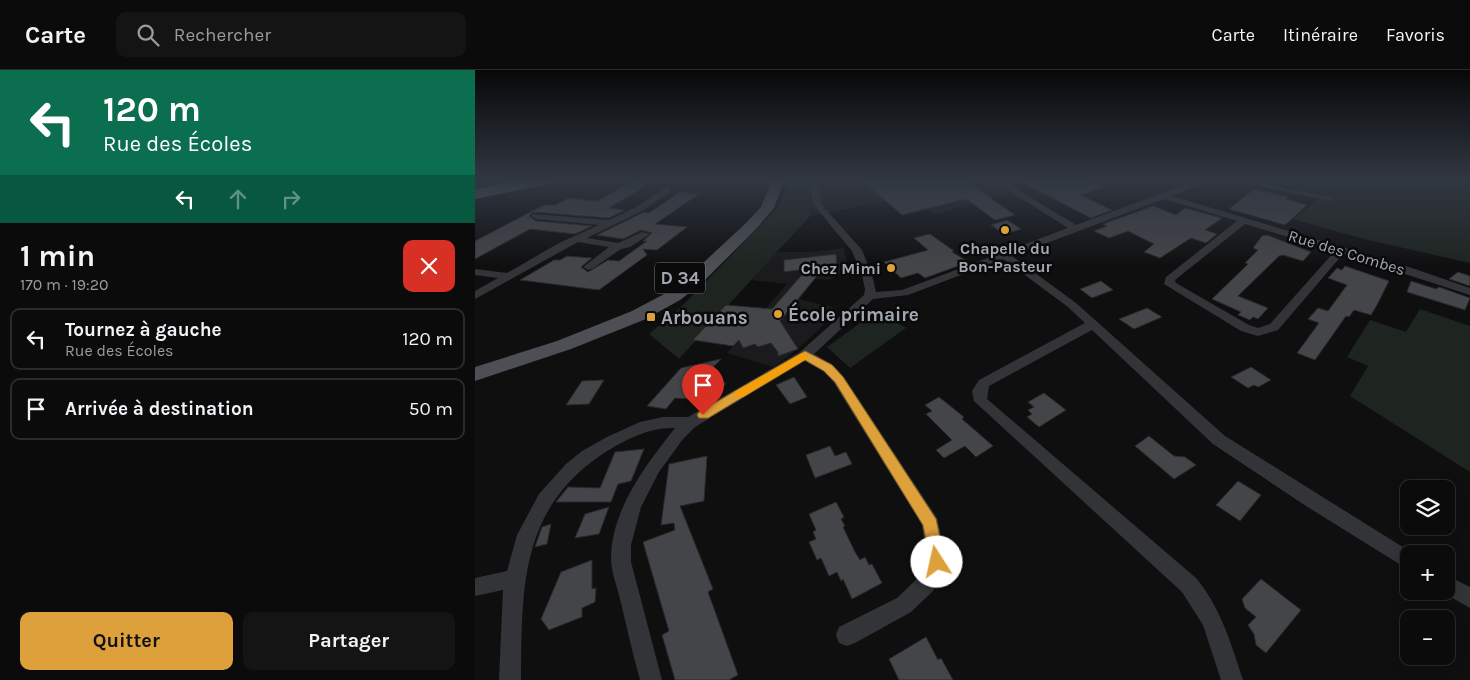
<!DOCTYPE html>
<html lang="fr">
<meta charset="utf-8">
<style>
body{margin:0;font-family:Karla,sans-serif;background:#141415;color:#f1f3f6;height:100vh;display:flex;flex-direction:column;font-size:19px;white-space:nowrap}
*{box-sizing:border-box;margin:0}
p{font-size:16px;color:#9a9b9d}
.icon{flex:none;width:28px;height:28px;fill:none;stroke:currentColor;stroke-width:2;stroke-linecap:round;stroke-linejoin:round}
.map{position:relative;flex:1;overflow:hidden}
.panel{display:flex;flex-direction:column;background:#0b0b0c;width:475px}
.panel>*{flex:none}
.hud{background:#0b6e4f;color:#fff;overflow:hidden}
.fabs{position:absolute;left:925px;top:410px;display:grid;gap:10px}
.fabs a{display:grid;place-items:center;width:55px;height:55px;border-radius:10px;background:#0b0b0c;box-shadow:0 2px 12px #0003,0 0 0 1px #2b2b2d;font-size:25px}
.pin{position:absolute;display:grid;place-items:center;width:42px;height:42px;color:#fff;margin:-51px -21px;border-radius:50% 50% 50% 0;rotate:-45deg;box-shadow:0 0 5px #0007}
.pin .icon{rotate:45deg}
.me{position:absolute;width:55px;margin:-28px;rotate:350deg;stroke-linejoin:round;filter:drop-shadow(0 0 4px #0008)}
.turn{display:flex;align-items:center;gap:18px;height:105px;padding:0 20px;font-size:22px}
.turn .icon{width:65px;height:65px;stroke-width:2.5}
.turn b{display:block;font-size:35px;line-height:42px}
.lanes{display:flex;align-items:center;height:48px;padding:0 20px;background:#0003;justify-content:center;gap:25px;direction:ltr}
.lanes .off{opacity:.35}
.round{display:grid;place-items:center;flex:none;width:52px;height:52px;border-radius:10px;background:#141415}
.summary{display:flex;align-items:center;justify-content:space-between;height:85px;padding:0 20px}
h1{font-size:30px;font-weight:700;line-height:38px}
.button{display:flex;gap:10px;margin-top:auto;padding:10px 20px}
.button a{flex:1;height:58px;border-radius:10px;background:#dda03a;color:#111;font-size:20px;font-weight:700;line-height:58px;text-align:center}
.button a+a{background:#141415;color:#f1f3f6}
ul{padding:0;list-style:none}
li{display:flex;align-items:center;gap:15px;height:62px;margin:0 10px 8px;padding:0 10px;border:2px solid #2b2b2d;border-radius:10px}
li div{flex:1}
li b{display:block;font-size:19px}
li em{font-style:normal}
header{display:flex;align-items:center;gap:30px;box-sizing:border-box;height:70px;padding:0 25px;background:#0b0b0c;border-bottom:1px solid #2b2b2d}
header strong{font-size:24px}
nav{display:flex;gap:28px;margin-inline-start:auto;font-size:18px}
.search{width:350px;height:45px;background:#141415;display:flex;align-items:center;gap:12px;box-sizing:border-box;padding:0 18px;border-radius:10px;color:#9a9b9d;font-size:19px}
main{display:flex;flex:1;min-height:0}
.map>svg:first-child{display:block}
.built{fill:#1b1b1d}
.green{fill:#1e241f}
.building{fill:#434548;stroke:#292a2c}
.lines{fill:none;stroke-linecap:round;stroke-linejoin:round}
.street{fill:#333437;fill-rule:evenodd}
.primary{fill:#4d4f54;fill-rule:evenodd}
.highway{fill:#5d6065;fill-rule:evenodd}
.route{fill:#dda03a;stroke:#906826}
.slow{fill:#f59e0b}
.poi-dot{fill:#dda03a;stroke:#0a0a0b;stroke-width:2}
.labels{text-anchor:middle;stroke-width:5;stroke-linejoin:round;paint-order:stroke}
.far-poi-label{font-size:16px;font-weight:bold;fill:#a2a7b0;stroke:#0a0a0b}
.far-street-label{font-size:16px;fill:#a2a7b0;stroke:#0a0a0b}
.shield{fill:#0a0a0b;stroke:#74787e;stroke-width:1}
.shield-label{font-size:18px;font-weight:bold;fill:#a2a7b0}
.poi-label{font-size:19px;font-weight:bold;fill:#a2a7b0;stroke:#0a0a0b;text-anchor:start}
</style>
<header>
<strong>Carte</strong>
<div class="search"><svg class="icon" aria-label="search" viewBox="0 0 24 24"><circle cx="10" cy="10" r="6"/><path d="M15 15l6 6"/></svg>Rechercher</div>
<nav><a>Carte</a><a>Itinéraire</a><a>Favoris</a></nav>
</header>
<main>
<section class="panel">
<div class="hud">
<div class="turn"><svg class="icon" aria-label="left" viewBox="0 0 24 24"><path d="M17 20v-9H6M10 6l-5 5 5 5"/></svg><div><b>120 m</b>Rue des Écoles</div></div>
<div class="lanes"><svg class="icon" aria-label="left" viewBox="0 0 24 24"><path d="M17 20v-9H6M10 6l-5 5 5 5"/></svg><svg class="icon off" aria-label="ahead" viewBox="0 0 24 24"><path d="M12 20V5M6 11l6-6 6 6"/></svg><svg class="icon off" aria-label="right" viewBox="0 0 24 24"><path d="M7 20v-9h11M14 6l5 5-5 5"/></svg></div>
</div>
<div class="summary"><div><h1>1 min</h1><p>170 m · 19:20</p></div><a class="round" style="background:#d93025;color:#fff"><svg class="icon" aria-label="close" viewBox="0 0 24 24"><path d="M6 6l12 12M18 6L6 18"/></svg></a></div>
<ul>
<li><svg class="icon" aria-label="left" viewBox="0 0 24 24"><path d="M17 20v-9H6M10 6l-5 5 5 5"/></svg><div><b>Tournez à gauche</b><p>Rue des Écoles</p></div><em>120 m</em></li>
<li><svg class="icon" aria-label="arrive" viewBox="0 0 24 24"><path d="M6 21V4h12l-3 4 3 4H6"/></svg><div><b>Arrivée à destination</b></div><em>50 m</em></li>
</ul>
<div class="button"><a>Quitter</a><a>Partager</a></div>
</section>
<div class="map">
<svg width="995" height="610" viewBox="0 0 995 610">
<rect width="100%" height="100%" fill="#0f0f10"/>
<!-- built -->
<path class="built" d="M334 110H528L546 120 461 144 427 128 335 146Z
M369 178 373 200 353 210 340 209 324 229 357 237 360 241 358 246 323 279 298 297 252 283 293 239 291 238 312 214 276 210 301 182H336Z"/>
<!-- green -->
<path class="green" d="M315 110H334L335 146 204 289 174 264 209 234 304 136Z
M781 110H995V193L889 169 818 149 850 124Z
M945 239 995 256V402L875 326 893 296 872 287 895 250 931 262Z
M402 241 431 258 375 298 352 277Z"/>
<!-- building -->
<path class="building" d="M160 110H165L169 117 134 138 150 140 134 148 58 142 54 146 61 151 117 156 100 164 55 159 0 189V171L69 135H80L94 128 122 131Z
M387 110H490L540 145 520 150 491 129 427 145Z
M542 110H612L628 117 606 125 637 140 616 148Z
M779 119 813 127 811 129 832 135 810 155 754 139Z
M205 122 224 124 180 154 212 157 182 180 168 179 172 185 124 220 45 210 79 190H85L92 186 117 188 106 197 113 202 133 190 144 191 172 171H168L177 163 166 160 148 169 122 165 169 142 174 143Z
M678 136 701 145 710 138 747 148 730 160 742 164 731 173 716 168 685 188 669 182 679 174 653 161 634 168 619 161 632 156 628 154Z
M532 150 546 159 529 164 516 155Z
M455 164 479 181 477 182 494 192 450 208 443 203 426 208 409 192 453 180 439 168Z
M792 165 836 182 828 191 808 185 804 186 763 226 793 238 783 249 778 247 775 250 763 245 766 242 737 229 773 194 770 193 783 180 778 178 787 166Z
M361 184 362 195 346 197V201L305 251 323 279 303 286V282L296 273 283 277 280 274 268 278 264 270 258 276 218 270 251 235 297 239 332 199 309 202V190Z
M870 196 914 211 902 235 896 245 879 240 874 247 871 246 840 290 822 283 844 253 833 249 843 238 853 241 872 215 853 208 862 198 867 200Z
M983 202 995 206V216L974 209Z
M626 211 638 220 617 228 605 219Z
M936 211 961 219 964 217 995 228 990 240 932 222Z
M672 238 687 247 659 259 644 249Z
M246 289 225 311 251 313 241 328 231 327 229 330 200 328 191 339 172 336 206 298Z
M776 297 796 310 783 317 779 315 773 318 756 307Z
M319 307 332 327 315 334 301 315Z
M129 310 114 334 91 335 107 311Z
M569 323 591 340 564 357 552 347 557 344 553 340 559 337 553 332Z
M464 327 489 347 487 349 518 376 501 387 490 376 469 388 461 380 477 370 451 344 457 341 450 335Z
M674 366 699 386 710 387 721 395 699 409 660 376Z
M355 376 360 386 371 382 377 394 340 408 331 385Z
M169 379 156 411 143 414 136 432H81L93 417 125 418 140 382Z
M232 386 229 431 205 436 238 519 233 522 263 605 254 610H200L187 565 194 561 168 472 200 460 199 453 186 455 194 394Z
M763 411 786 425 765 451 741 435Z
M361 432 369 447 366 449 370 456 368 457 380 482 385 490 390 487 394 495 397 494 407 513 377 529 368 509 366 511 362 502 354 506 346 488 342 490 334 472 341 469 338 462 341 460 334 444Z
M134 437 124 464 100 468 110 444Z
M76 454 72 474 60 477 67 457Z
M117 490V519L121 518 120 532 107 538V547L74 560 66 549 86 502Z
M786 509 826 540 791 583 781 575 779 564 773 555 781 547 770 538 767 529Z
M451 567 463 590 466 588 478 610H424L414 589Z"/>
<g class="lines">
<!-- street -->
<path class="street" d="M335 110H343L346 134 387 180 397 205 401 222 427 220 593 158 517 110H527L601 155 722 110H735L697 126 940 199 995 218V225L868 184 803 260 783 266 766 261 689 214 691 207 762 151 689 129 537 186 601 233 750 366 939 484H934V500L831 436 738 374 617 260 514 316 512 329 721 508C746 538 756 574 768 610H746L728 555 707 522 499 331 497 321 504 310 610 253 593 237 528 189 433 225 398 229 339 284 358 295 369 307 462 448 472 492 458 521 436 542 380 573 372 576 364 573 361 565 364 557 422 528 444 507 452 491 447 455 359 313 348 301 330 291 220 357 208 369 184 402 166 437 156 475V492L187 610H165C157 582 151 553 144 525 141 514 137 503 136 492 135 440 171 395 200 358 174 357 150 370 129 383 44 439 47 519 46 610H24L28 520 0 526V508L32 501 42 465 64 424 91 394 107 381 132 367 165 352 188 347H213L325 282 389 225 390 219 387 205 377 181 338 134ZM770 154 860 181 795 254 783 258 774 255 701 213 700 210Z
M754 110H773L859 128 855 131Z
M192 117 196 120 195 122 169 140 112 168 143 173 167 162 175 164 155 177 146 179 117 199 113 200 108 197 134 177 103 172 0 229V221L23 208 0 205V199L32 203 84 173 124 155 61 149 56 146 58 144 134 150 163 136Z
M971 505 995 517V538L965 521H971Z"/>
<!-- primary -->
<path class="primary" d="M297 110H309L299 138 281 159 227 213 205 230 171 249 96 279 0 311V297L82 271 157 241 193 222 215 205 271 153 286 137Z"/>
<!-- highway -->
<path class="highway" d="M47 110H80L73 114 0 129V119Z"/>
</g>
<!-- sky -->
<linearGradient id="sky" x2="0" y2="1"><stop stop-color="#080809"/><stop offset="0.56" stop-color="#313742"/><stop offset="1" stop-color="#313742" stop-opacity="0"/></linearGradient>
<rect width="995" height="196" fill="url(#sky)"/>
<!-- route -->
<path class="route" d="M330 281 357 295 368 307 461 449 470 492 468 498 462 500 457 498 448 455 360 312 349 301 330 290 233 348H224L222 345 224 342Z"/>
<!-- slow -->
<path class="slow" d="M327 283 333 286 331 289 268 327H259V322Z"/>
<!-- markers -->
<g class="poi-dot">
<circle cx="530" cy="160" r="5"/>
<circle cx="416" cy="198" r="5"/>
<circle cx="303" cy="244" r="5"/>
<rect x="171" y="242" width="10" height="10" rx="2.5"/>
</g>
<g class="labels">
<!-- far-poi labels -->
<g class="far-poi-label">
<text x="530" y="184">Chapelle du<tspan x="530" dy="18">Bon-Pasteur</tspan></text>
<text x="406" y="204" text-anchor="end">Chez Mimi</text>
</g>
<!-- far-street labels -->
<g class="far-street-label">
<text transform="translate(872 182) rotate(17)" y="6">Rue des Combes</text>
</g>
<!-- shield labels -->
<rect class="shield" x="180" y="192.5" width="50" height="31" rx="4"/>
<g class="shield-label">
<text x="205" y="214">D 34</text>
</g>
<!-- poi labels -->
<g class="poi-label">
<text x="313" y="251">École primaire</text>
<text x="186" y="254">Arbouans</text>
</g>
</g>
</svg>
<div class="fabs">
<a><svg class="icon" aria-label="layers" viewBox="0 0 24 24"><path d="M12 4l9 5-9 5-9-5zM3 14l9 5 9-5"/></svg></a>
<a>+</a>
<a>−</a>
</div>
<div class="pin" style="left:228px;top:345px;background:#d93025"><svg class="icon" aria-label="arrive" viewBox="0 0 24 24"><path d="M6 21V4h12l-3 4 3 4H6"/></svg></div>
<svg class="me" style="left:462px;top:492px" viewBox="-20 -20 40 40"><circle r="19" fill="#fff"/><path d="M0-13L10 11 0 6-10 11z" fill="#dda03a"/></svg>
</div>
</main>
